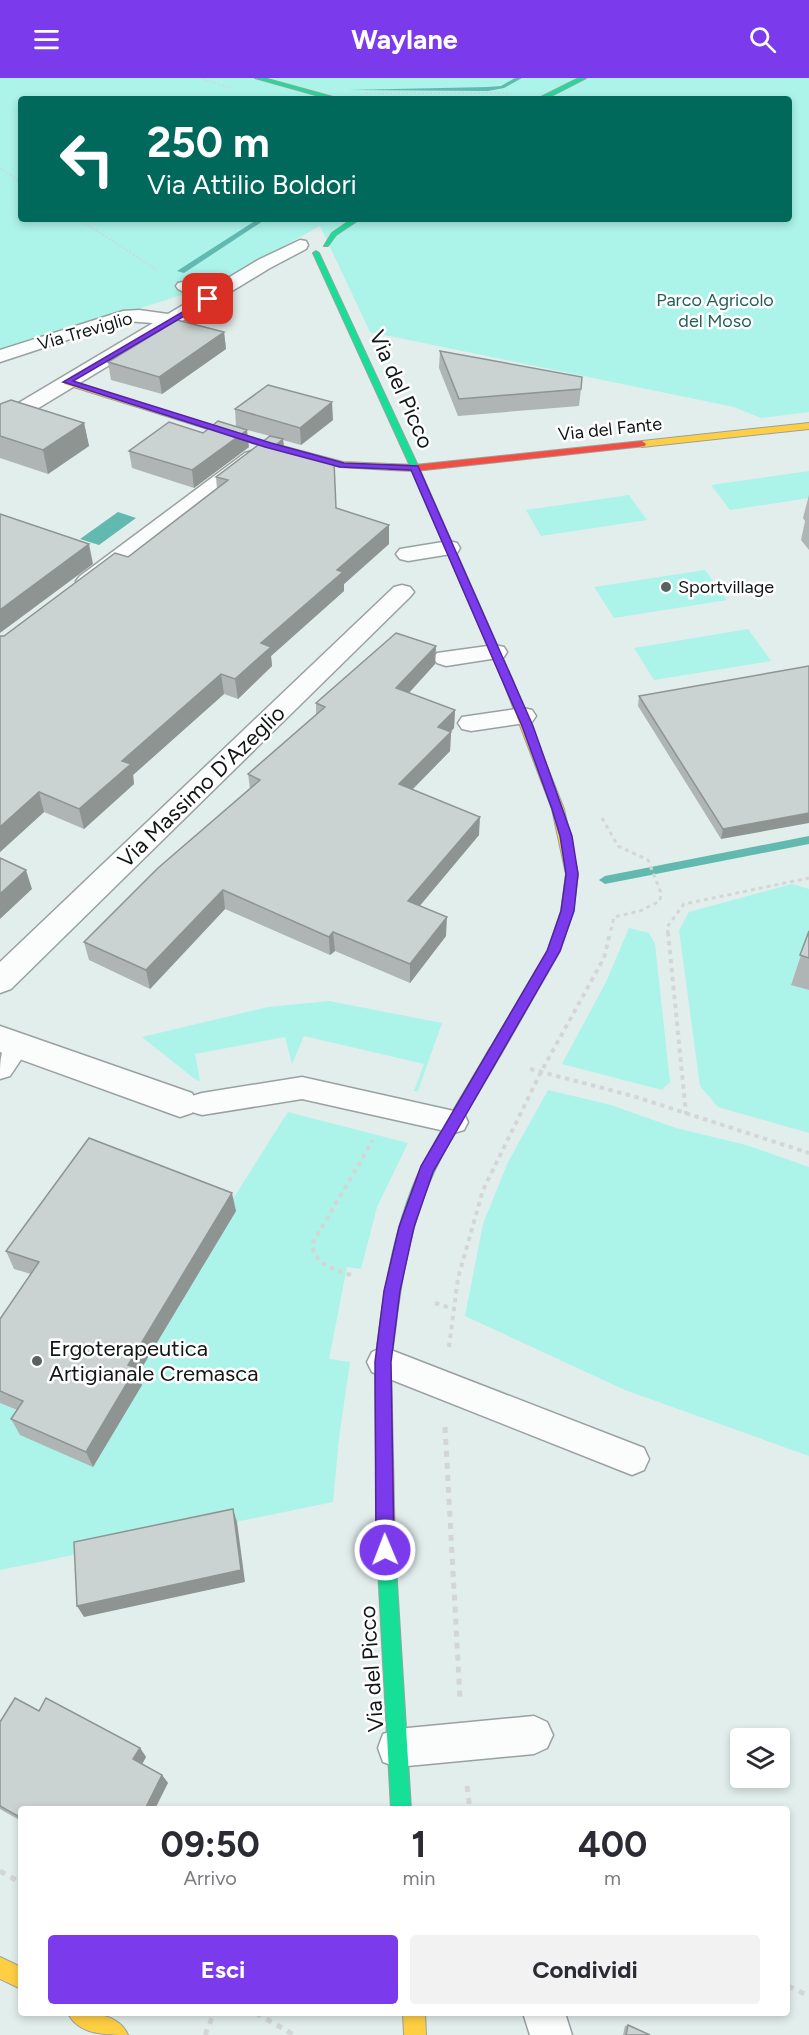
<!DOCTYPE html>
<html lang="it">
<style>
body{margin:0;font-family:Figtree,sans-serif;background:#f2f2f3;color:#2b2b33;height:100vh;display:flex;flex-direction:column;font-size:22px;white-space:nowrap}
*{box-sizing:border-box;margin:0}
p{font-size:20px;color:#7c7c81}
.icon{flex:none;width:33px;height:33px;fill:none;stroke:currentColor;stroke-width:2;stroke-linecap:round;stroke-linejoin:round}
.map{position:relative;flex:1;overflow:hidden}
.sheet{position:absolute;left:18px;top:1728px;width:772px;height:210px;display:flex;flex-direction:column;background:#fff;border-radius:6px;box-shadow:0 3px 9px #0003}
.sheet>*{flex:none}
.guide{position:absolute;left:18px;top:18px;width:774px;height:126px;border-radius:6px;box-shadow:0 3px 9px #0003;background:#00695c;color:#fff;overflow:hidden}
.controls{position:absolute;left:730px;top:1650px;display:grid;gap:12px}
.controls a{display:grid;place-items:center;width:60px;height:60px;border-radius:6px;background:#fff;box-shadow:0 3px 9px #0003;font-size:30px}
.pin{position:absolute;display:grid;place-items:center;width:51px;height:51px;color:#fff;margin:-26px;border-radius:12px;box-shadow:0 3px 9px #0006}
.me{position:absolute;width:66px;margin:-33px;rotate:359deg;stroke-linejoin:round;filter:drop-shadow(0 0 4px #0008)}
.turn{display:flex;align-items:center;gap:21px;height:126px;padding:0 30px;font-size:27px}
.turn .icon{width:78px;height:78px;stroke-width:2.5}
.turn b{display:block;font-size:42px;line-height:51px}
.eta{display:flex;justify-content:space-evenly;align-items:center;height:102px;text-align:center}
.eta b{font-size:36px;font-weight:700;line-height:42px}
.primary-button{display:flex;gap:12px;margin-top:auto;padding:12px 30px}
.primary-button a{flex:1;height:69px;border-radius:6px;background:#7c3aed;color:#fff;font-size:24px;font-weight:700;line-height:69px;text-align:center}
.primary-button a+a{background:#f2f2f3;color:#2b2b33}
header{display:flex;justify-content:space-between;align-items:center;height:78px;padding:0 30px;background:#7c3aed;color:#fff;font-size:27px;font-weight:700}
.map>svg:first-child{display:block}
.green{fill:#acf3ea;fill-rule:evenodd}
.water{fill:#61b9b0}
.lines{fill:none;stroke-linecap:round;stroke-linejoin:round}
.stream{fill:#61b9b0;fill-rule:evenodd}
.lane-casing{stroke:#99a1a0;stroke-width:3}
.street-casing{stroke:#99a1a0;stroke-width:3}
.fast-casing{stroke:#99a1a0;stroke-width:2}
.slow-casing{stroke:#99a1a0;stroke-width:2}
.jam-casing{stroke:#99a1a0;stroke-width:2}
.path-far3{stroke:#d4d6d6;stroke-width:1.5;stroke-dasharray:2 2;stroke-linecap:butt}
.path-far2{stroke:#d4d6d6;stroke-width:3;stroke-dasharray:4 4;stroke-linecap:butt}
.path-far1{stroke:#d4d6d6;stroke-width:4;stroke-dasharray:4.5 4.5;stroke-linecap:butt}
.path{stroke:#d4d6d6;stroke-width:5;stroke-dasharray:6 6;stroke-linecap:butt}
.lane{fill:#fbfcfc;fill-rule:evenodd}
.street{fill:#fbfcfc;fill-rule:evenodd}
.fast{fill:#16e098;fill-rule:evenodd}
.slow{fill:#ffcf43;fill-rule:evenodd}
.jam{fill:#f24e42;fill-rule:evenodd}
.wall{fill:#aeb5b4}
.shaded-wall{fill:#8d9492}
.building{fill:#cad3d1;stroke:#8d9492;stroke-width:1.5}
.route{fill:#7c3aed;stroke:#51269a;stroke-width:1.5}
.poi-dot{fill:#5a6261;stroke:#fff;stroke-width:2}
.labels{text-anchor:middle;stroke-width:5;stroke-linejoin:round;paint-order:stroke}
.far-park-label{font-size:18px;fill:#226059;stroke:#fff}
.far-street-label{font-size:18px;fill:#101716;stroke:#fff}
.far-poi-label{font-size:18px;fill:#101716;stroke:#fff;text-anchor:start}
.street-label{font-size:22px;fill:#101716;stroke:#fff}
.poi-label{font-size:22px;fill:#101716;stroke:#fff;text-anchor:start}
</style>
<header><svg class="icon" aria-label="menu" viewBox="0 0 24 24"><path d="M4 6h16M4 12h16M4 18h16"/></svg>Waylane<svg class="icon" aria-label="search" viewBox="0 0 24 24"><circle cx="10" cy="10" r="6"/><path d="M15 15l6 6"/></svg></header>
<div class="map">
<svg width="809" height="1957" viewBox="0 0 809 1957">
<rect width="100%" height="100%" fill="#e2eeec"/>
<!-- green -->
<path class="green" d="M0 0H809V334L761 340 734 329 370 254 320 148 216 206 0 275ZM21 21H789V141H21Z
M809 393V420L730 432 711 407Z
M629 417 647 442 541 458 526 432Z
M705 492 727 522 614 540 594 509Z
M748 551 771 583 654 602 634 570Z
M792 806 809 811V855L791 906 809 912V1055L718 1029 700 1008 679 852 689 834Z
M629 850 649 855 655 866 670 1004 662 1012 562 986 606 904Z
M329 923 442 945 418 1013H414L424 986 304 958 292 986 285 959 195 976 200 1003 196 1002 142 959 268 929Z
M548 1012 611 1027 676 1050 746 1067 809 1089V1378L625 1312 465 1238 483 1146 508 1084Z
M288 1034 408 1065 377 1129 361 1191 347 1189 329 1281 350 1284 339 1360 333 1424 0 1492V1325L32 1339 93 1389 142 1307 134 1303 227 1130Z"/>
<!-- water -->
<path class="water" d="M118 434 136 440 99 467 80 461Z"/>
<g class="lines">
<!-- stream -->
<path class="stream" d="M515 0H522L504 10 488 13 348 12 488 9 501 8Z
M258 141H266L184 195 177 193Z
M809 758V766L605 806 599 802 605 798Z"/>
<!-- lane casing -->
<g class="lane-casing">
<path id="lane" d="M183 204 213 218 215 221 213 224H203L178 211 176 208 178 205Z
M17 958 26 961 30 968 10 998 0 1001C0 982 0 964 17 958Z
M302 999 454 1033 464 1036 468 1044 464 1052 454 1055 302 1021 202 1037 192 1034 188 1026 192 1018 202 1015Z
M383 1269 644 1370 649 1381 644 1392 632 1397 372 1294 367 1284 372 1274Z
M534 1638 547 1644 553 1657 547 1670 534 1676 397 1689 383 1684 378 1670 383 1656 397 1651Z
M523 1935H565L572 1957H530Z"/>
</g>
<!-- street casing -->
<g class="street-casing">
<path id="street" d="M300 162 306 163 308 167 306 171 270 190 7 349 0 351V336L153 245 125 243 0 284V272L123 233 139 232 168 236 258 182Z
M252 373 259 375 263 379 259 383 96 508 88 510 80 508 76 503 80 498 245 375Z
M449 463 457 465 460 470 457 475 408 483 400 481 396 476 400 471Z
M402 507 410 509 414 514 410 519 11 911 0 915V884L394 509Z
M495 567 504 569 507 574 504 579 446 588 437 585 433 580 437 575Z
M523 630 532 632 536 638 532 644 471 653 462 651 458 645 462 639Z
M0 948 192 1015 197 1025 192 1035 180 1039 0 974Z"/>
</g>
<!-- fast casing -->
<g class="fast-casing">
<path id="fast" d="M255 0H264L340 21H330Z
M579 0H586L545 21H537Z
M352 141H360L336 157 328 168H324L332 155Z
M316 173 319 175 419 390 513 603 512 605 508 606 503 603 411 390 313 175Z
M495 969 500 970 502 974C480 1014 453 1053 434 1094 412 1141 402 1195 396 1246L394 1251 388 1253 382 1251 380 1246C387 1194 398 1138 421 1090 442 1049 467 1010 490 970Z
M386 1463 392 1466 395 1472 411 1731H391L377 1472 380 1466Z"/>
</g>
<!-- slow casing -->
<g class="slow-casing">
<path id="slow" d="M64 302 271 365 343 384 390 386 394 389 390 392 340 389 265 369 64 306Z
M809 345V351L642 369 638 366 642 363Z
M508 600 513 603 564 731 578 796 573 833 560 873 500 978H490L488 974 548 873 561 833 566 796 552 731 503 603Z
M0 1879 21 1889V1911L0 1901Z
M68 1935C89 1935 118 1934 128 1957 107 1957 78 1957 68 1935Z
M403 1935H425L426 1957H404Z"/>
</g>
<!-- jam casing -->
<g class="jam-casing">
<path id="jam" d="M642 363 646 366 645 368 415 393 390 392 386 389 390 386 415 387Z
M388 1239 394 1241 396 1246 391 1284 395 1472 392 1478 386 1481 380 1478 377 1472 375 1284 380 1246 382 1241Z"/>
</g>
<!-- path-far3 -->
<path class="path-far3" d="M199 0 231 10
M366 15H508
M0 90 21 104
M79 141 157 192"/>
<!-- path-far2 -->
<path class="path-far2" d="M602 740 618 768 648 782 661 815 660 823 640 833 614 839 610 856
M668 856 667 849 684 826 809 800"/>
<!-- path-far1 -->
<path class="path-far1" d="M668 854 686 1036
M530 991 633 1018 809 1075
M351 1197C333 1191 315 1187 312 1166L373 1062
M435 1225 454 1231
M449 1269 458 1200 483 1112 541 994 604 880 610 854"/>
<!-- path -->
<path class="path" d="M445 1349 460 1620
M467 1708 470 1731
M0 1793 21 1805
M788 1908 809 1918
M256 1935 294 1957
M205 1957 214 1935"/>
<!-- lane -->
<use href="#lane" class="lane"/>
<!-- street -->
<use href="#street" class="street"/>
<!-- fast -->
<use href="#fast" class="fast"/>
<!-- slow -->
<use href="#slow" class="slow"/>
<!-- jam -->
<use href="#jam" class="jam"/>
</g>
<!-- wall -->
<path class="wall" d="M224 254 226 271 162 316 111 302 108 284Z
M440 273 581 311 579 328 458 338 439 290Z
M0 326 84 345 89 368 48 396 0 380Z
M235 331 333 342 301 367 283 362 284 369 336 430 389 466 344 506V513L271 578 272 588 238 621 224 616 133 697 134 706 84 751 44 734 0 774V558H4L128 479 217 411 216 399 270 358 236 349Z
M249 369 194 410 132 390 129 373Z
M809 417V472L801 462 805 443 803 440Z
M436 568 435 586 409 615 455 632 454 650 451 654 450 673 412 712 479 757 419 828 446 858 410 905 335 873 330 877 225 831 150 911 89 882 84 864 250 711 248 696 316 636V625Z
M809 588 721 761 638 628 639 618Z
M809 853V912L791 907Z
M236 1133 138 1296 142 1307 93 1389 20 1357 11 1341 17 1332 0 1325V1241L31 1196 14 1191 6 1173Z
M39 1633 140 1670 146 1679 142 1686 162 1697 168 1705 21 1731V1743L0 1731V1644Z
M628 1947 650 1957H623L625 1948Z"/>
<!-- shaded-wall -->
<path class="shaded-wall" d="M224 254 226 271 162 316 159 299Z
M332 324 333 342 301 367 300 350Z
M84 345 89 368 48 396 43 372Z
M247 352 249 369 194 410 192 392Z
M283 361 285 380 276 367Z
M389 447V466L344 506V513L271 578 272 588 238 621 235 601 261 565 337 492Z
M89 466 93 486 0 555V532Z
M436 568 435 586 396 629V610Z
M221 596 224 616 133 697 134 706 84 751 79 731 122 683Z
M455 632 454 650 437 667 438 649Z
M451 654 450 673 399 725V706Z
M39 714 44 734 0 774V749Z
M809 735V745L721 761 723 751Z
M480 739 479 757 408 842V823Z
M26 792 32 811 0 841V816Z
M223 812 225 831 150 911 146 892Z
M447 839 446 858 410 905V886Z
M333 854 335 873 330 877 329 859Z
M232 1115 236 1133 138 1296 142 1307 93 1389 86 1374 128 1287Z
M233 1431 237 1444 245 1504 84 1539 77 1528Z
M140 1670 146 1679 140 1690 133 1681Z
M162 1697 168 1705 155 1731H145Z"/>
<!-- building -->
<path class="building" d="M177 242 224 254 159 299 108 284Z
M440 273 582 299 581 311 459 321Z
M268 307 332 324 300 350 235 331Z
M11 322 84 345 43 372 0 358V326Z
M218 343 247 352 192 392 129 373 169 344 203 355Z
M270 358 283 361 276 367 334 384 336 430 389 447 337 492 343 494 261 565 271 569 235 601 221 596 122 683 131 686 79 731 39 714 0 749V558H4L115 475 128 479 228 402 216 399Z
M0 436 89 466 0 532Z
M396 555 436 568 396 610 455 632 438 649 451 654 399 706 480 739 408 823 447 839 410 886 333 854 329 859 223 812 146 892 84 864 158 790 260 702 248 696 325 629 316 625Z
M809 588V735L723 751 639 618Z
M0 780 26 792 0 816Z
M809 853V880L800 877Z
M89 1060 232 1115 128 1287 136 1290 86 1374 11 1341 23 1323 0 1313V1241L39 1184 6 1173Z
M233 1431 241 1492 77 1528 74 1464Z
M15 1620 39 1633 46 1620 140 1670 133 1681 162 1697 145 1731H21V1740L0 1728V1644Z
M628 1947 650 1957H626Z"/>
<!-- route -->
<path class="route" d="M208 219 210 223 73 303 271 365 344 385 418 388 533 648 572 758 578 796 574 833 560 873 433 1094 414 1149 400 1213 391 1284 394 1472 391 1478 385 1480 379 1478 376 1472 375 1284 384 1213 399 1149 421 1088 547 873 561 833 566 796 560 758 552 731 522 648 411 392 340 389 265 369 63 304Z"/>
<!-- markers -->
<g class="poi-dot">
<circle cx="666" cy="509" r="6"/>
<circle cx="37" cy="1283" r="6"/>
</g>
<g class="labels">
<!-- far-park labels -->
<g class="far-park-label">
<text x="715" y="228">Parco Agricolo<tspan x="715" dy="21">del Moso</tspan></text>
</g>
<!-- far-street labels -->
<g class="far-street-label">
<text transform="translate(85 253) rotate(-16)" y="6">Via Treviglio</text>
<text transform="translate(610 351) rotate(-6)" y="6">Via del Fante</text>
</g>
<!-- far-poi labels -->
<g class="far-poi-label">
<text x="678" y="515">Sportvillage</text>
</g>
<!-- street labels -->
<g class="street-label">
<text transform="translate(402 311) rotate(66)" y="8">Via del Picco</text>
<text transform="translate(201 708) rotate(-44)" y="8">Via Massimo D'Azeglio</text>
<text transform="translate(371 1591) rotate(-94)" y="8">Via del Picco</text>
</g>
<!-- poi labels -->
<g class="poi-label">
<text x="49" y="1278">Ergoterapeutica<tspan x="49" dy="25">Artigianale Cremasca</tspan></text>
</g>
</g>
</svg>
<div class="controls">
<a><svg class="icon" aria-label="layers" viewBox="0 0 24 24"><path d="M12 4l9 5-9 5-9-5zM3 14l9 5 9-5"/></svg></a>
</div>
<div class="pin" style="left:208px;top:221px;background:#d93025"><svg class="icon" aria-label="arrive" viewBox="0 0 24 24"><path d="M6 21V4h12l-3 4 3 4H6"/></svg></div>
<svg class="me" style="left:385px;top:1472px" viewBox="-20 -20 40 40"><circle r="17" fill="#7c3aed" stroke="#fff" stroke-width="3"/><path d="M0-11L8 9 0 5-8 9z" fill="#fff"/></svg>
<div class="guide">
<div class="turn"><svg class="icon" aria-label="left" viewBox="0 0 24 24"><path d="M17 20v-9H6M10 6l-5 5 5 5"/></svg><div><b>250 m</b>Via Attilio Boldori</div></div>
</div>
<section class="sheet">
<div class="eta">
<div><b>09:50</b><p>Arrivo</p></div>
<div><b>1</b><p>min</p></div>
<div><b>400</b><p>m</p></div>
</div>
<div class="primary-button"><a>Esci</a><a>Condividi</a></div>
</section>
</div>
